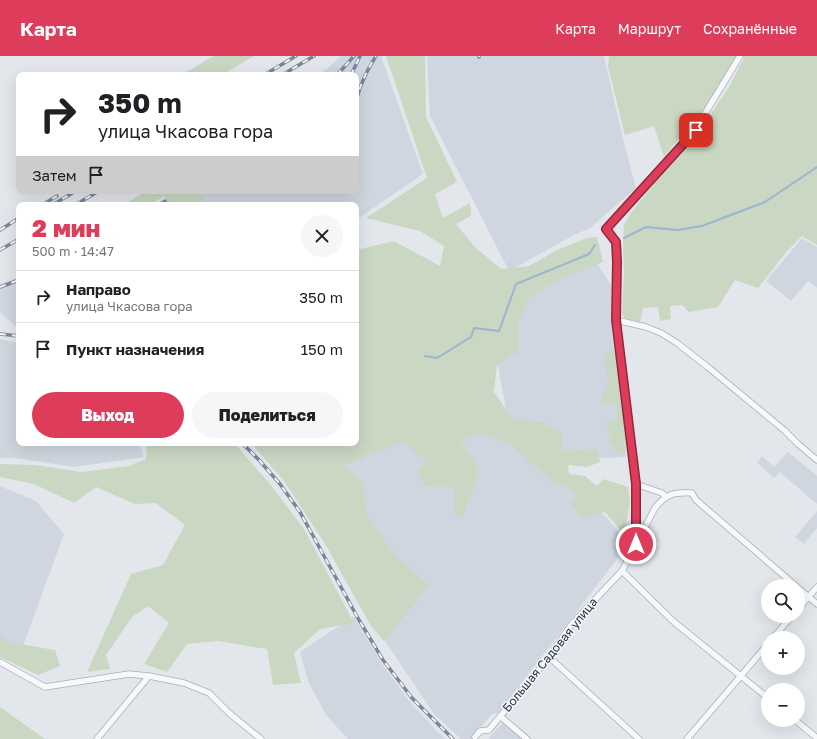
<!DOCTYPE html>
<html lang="ru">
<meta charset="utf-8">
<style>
body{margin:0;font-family:"Golos Text",sans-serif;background:#f6f6f6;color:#202124;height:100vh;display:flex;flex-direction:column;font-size:15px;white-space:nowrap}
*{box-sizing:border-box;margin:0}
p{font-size:13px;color:#757577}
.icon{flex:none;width:22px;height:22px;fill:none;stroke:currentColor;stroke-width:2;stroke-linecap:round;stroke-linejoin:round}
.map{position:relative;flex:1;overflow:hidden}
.sheet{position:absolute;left:16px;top:146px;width:343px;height:244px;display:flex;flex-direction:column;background:#fff;border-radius:8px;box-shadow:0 4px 16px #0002}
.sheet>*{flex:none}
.hud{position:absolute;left:16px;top:16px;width:343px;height:122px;border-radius:8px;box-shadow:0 4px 16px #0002;background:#fff;color:#202124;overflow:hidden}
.fabs{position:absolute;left:761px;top:523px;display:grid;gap:8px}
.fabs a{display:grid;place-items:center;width:44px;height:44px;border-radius:50%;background:#fff;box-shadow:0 4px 16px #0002;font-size:20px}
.pin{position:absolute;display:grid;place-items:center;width:34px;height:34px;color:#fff;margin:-17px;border-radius:8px;box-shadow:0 2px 6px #0006}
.me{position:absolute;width:44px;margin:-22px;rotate:0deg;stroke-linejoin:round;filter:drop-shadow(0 0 3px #0008)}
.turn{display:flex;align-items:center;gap:14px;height:84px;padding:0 16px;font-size:18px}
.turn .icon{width:52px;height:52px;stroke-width:2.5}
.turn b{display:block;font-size:28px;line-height:34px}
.then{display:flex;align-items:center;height:38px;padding:0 16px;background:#0003;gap:8px;font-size:15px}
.round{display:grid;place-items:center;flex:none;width:42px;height:42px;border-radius:21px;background:#f6f6f6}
.overview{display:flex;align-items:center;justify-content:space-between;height:68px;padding:0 16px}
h1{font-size:24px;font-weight:800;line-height:30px;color:#dd3c5a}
.primary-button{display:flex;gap:8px;margin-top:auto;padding:8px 16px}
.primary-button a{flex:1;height:46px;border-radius:24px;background:#dd3c5a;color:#fff;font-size:16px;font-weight:800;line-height:46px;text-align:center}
.primary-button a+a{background:#f6f6f6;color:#202124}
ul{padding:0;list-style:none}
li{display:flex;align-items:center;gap:12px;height:52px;padding:0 16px;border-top:1px solid #e0e0e0}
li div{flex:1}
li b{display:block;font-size:15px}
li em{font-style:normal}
header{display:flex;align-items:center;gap:24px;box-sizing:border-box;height:56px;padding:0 20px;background:#dd3c5a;color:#fff}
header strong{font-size:19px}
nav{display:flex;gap:22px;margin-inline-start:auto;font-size:14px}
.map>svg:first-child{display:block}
.built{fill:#d0d6df}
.green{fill:#c9d7c3}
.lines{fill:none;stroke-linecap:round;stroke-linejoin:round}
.stream{stroke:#9ab6d0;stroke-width:2}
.minor-casing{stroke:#a7aeb7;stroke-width:7}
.minor{stroke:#f6f8fa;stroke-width:5.5}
.rail-casing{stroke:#7a8798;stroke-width:3.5}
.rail{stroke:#f3f6f9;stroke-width:2;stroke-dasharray:6;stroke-linecap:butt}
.route-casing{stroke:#90273a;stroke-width:10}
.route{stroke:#dd3c5a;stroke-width:7}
.labels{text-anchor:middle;stroke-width:3;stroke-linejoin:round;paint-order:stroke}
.street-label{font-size:12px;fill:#283547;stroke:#f3f6f9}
</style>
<header>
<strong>Карта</strong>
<nav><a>Карта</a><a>Маршрут</a><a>Сохранённые</a></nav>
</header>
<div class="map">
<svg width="817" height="683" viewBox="0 0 817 683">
<rect width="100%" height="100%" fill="#e3e7ec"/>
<!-- built -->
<path class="built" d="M341 0H381L423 118 356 164V149H204L195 135H356V19H317L327 13Z
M427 0H604L622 79 636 132 590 172 574 179 509 215 430 60Z
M802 182 817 191V232L808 225 791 245 766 225Z
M595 204 611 229V266L626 401 565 403 508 365 496 298 522 237Z
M19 221V272H17L0 256V228Z
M0 283 19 287V387H139L144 401 74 411 15 402H0Z
M475 370 509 380 605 460 619 476 621 498 499 656 491 659 471 683H461L434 658 373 567 297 438 398 378Z
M788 396 817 420V448L780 416 774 422 757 407 762 400 774 411Z
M0 430 36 445 64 478 16 609 0 598Z
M817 455V472L804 488 795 481Z
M354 560 357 566 381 606 409 645 436 674 446 683H348L326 659 308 625 300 596Z
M503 666 523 683H488Z"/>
<!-- green -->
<path class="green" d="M214 0H254L222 19H189L186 16Z
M386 0H425L426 61 457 126 435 138 443 162 470 147 471 160 456 168 475 191 501 213 529 210 559 193 587 182 597 181 603 206 561 222 529 242 518 268 519 295 497 309 494 336 512 362 544 367 561 377 564 395 597 393 600 406 587 411 568 409 569 418 585 420 597 430 604 423 628 431 630 446 625 473 620 474 605 456 582 462 571 447 578 439 571 433 552 425 508 387 478 377 461 385 479 414 473 434 462 462 454 458 455 431 424 430 417 414 427 407 404 385 345 409 364 428 365 457 395 499 428 529 412 551 384 585 371 570 325 488 284 425 251 387H356V194L394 185 440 210 444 190 420 175 366 162 427 122Z
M609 0H737L698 64 692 73 688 71 664 101 654 70 625 79 608 10Z
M745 0H817V189L802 180 788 194 758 232 735 224 718 251 689 256 682 249 670 250 671 263 660 265 658 251 643 252 640 266 625 262 622 258 624 217 623 185 624 169 630 158 668 111 697 79 729 31Z
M147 135H196L199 136 207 149H169L164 140 150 149H129L128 146Z
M612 292 618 304 624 365 626 396 620 399 610 387 607 366 618 362 617 350 614 347 602 348V337L607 334 608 322 603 305Z
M147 387H234L270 428 304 473 354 567 320 573 294 597 301 627 273 629 267 593 218 585 187 588 167 616 144 608 169 567 148 550 132 561 106 599 110 613 87 616 131 518 163 509 185 469 156 447 135 448 96 431 74 447 34 428 0 421V408L35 409 81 416 129 410 146 403Z
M0 579 7 586 55 594 60 610 38 619 0 601Z
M0 651 45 683H0Z"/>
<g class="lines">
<!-- stream -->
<path class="stream" d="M624 182 646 171 678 174 702 170 765 146 817 111
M425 300 437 302 471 281 474 272 499 275 516 228 589 198 595 189"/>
<!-- minor casing -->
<g class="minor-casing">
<path id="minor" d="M616 264 646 271 661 277 677 287 709 312 784 374 798 388 817 404
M636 428 662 437 666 441
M636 488V428L616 264 617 205 616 186 606 173 695 74 740 0
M622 515 674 566 768 642
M798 532 817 548
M798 553 817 531
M773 582 792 560
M549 601 639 683
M0 606 45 631 129 618 149 620 184 627 209 637 229 657 261 683
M500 660 527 683
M795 664 817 682
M475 681 480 675 489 674 549 601 571 569 622 515 655 452C666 438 674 436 692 437L696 444 796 530
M97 683 149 620
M687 683 768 588"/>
</g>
<!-- minor -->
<use href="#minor" class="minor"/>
<!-- rail casing -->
<g class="rail-casing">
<path id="rail" d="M479 1V0
M264 19 296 0
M282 19 314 0
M337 19 354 0
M351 19 360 0
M356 45C360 29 367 14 376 0
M42 149 57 140
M52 149 76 135
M75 149 99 135
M158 149 165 145
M0 174 19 162
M0 194 19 183
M0 231 19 224
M0 278 19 280
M242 387 259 404 280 428 300 456 359 564 383 604 412 642 453 683"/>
</g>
<!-- rail -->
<use href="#rail" class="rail"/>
</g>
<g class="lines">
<!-- route casing -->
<g class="route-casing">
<path id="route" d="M636 488V428L616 264 617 205 616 186 606 173 696 74"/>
</g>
<!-- route -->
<use href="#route" class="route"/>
</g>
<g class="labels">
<!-- street labels -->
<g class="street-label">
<text transform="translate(550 599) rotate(-51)" y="4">Большая Садовая улица</text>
</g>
</g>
</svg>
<div class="fabs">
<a><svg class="icon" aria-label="search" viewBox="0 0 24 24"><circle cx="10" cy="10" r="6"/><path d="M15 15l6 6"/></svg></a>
<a>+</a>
<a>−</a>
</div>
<div class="pin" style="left:696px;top:74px;background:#d93025"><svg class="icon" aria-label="arrive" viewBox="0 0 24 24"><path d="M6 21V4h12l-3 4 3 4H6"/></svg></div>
<svg class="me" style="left:636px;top:488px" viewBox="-20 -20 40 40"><circle r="17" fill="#dd3c5a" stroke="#fff" stroke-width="3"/><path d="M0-11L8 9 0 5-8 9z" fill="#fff"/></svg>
<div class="hud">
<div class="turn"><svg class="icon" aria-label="right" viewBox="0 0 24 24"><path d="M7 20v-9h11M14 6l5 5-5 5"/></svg><div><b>350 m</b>улица Чкасова гора</div></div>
<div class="then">Затем<svg class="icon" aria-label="arrive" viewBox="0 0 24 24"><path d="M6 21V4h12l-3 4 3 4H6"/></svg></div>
</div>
<section class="sheet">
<div class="overview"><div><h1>2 мин</h1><p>500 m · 14:47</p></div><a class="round"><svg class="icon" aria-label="close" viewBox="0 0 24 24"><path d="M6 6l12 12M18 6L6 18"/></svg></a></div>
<ul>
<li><svg class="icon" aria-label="right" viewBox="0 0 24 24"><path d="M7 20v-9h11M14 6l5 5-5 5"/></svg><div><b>Направо</b><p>улица Чкасова гора</p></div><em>350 m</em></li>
<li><svg class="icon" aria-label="arrive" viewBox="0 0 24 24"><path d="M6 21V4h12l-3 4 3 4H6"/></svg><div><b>Пункт назначения</b></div><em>150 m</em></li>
</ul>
<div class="primary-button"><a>Выход</a><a>Поделиться</a></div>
</section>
</div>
